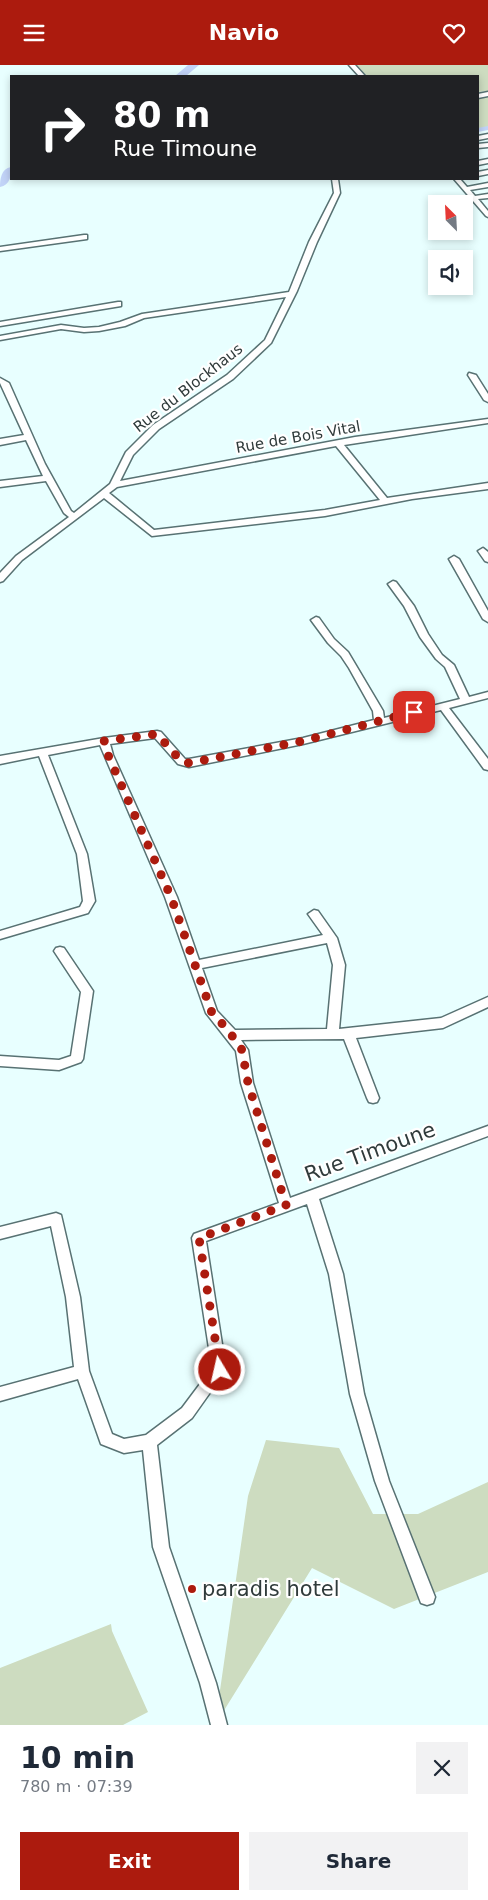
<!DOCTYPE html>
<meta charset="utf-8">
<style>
body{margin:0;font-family:"DejaVu Sans",sans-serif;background:#f2f2f3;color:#1f2937;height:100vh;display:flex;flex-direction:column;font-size:19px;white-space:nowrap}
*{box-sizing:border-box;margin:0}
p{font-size:16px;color:#747a83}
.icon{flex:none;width:28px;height:28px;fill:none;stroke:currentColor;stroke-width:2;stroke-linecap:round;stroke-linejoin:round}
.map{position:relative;height:1660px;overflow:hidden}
.sheet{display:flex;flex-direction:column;background:#fff;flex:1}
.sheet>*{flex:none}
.top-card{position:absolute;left:10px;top:10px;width:469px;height:105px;border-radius:0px;box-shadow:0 2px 8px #0003;background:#202124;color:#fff;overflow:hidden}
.needle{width:32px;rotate:336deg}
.buttons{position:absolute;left:428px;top:130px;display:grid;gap:10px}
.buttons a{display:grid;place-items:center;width:45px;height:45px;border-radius:0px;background:#fff;box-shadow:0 2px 8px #0003;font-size:25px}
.pin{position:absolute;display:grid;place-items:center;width:42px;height:42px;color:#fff;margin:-21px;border-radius:10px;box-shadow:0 2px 8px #0006}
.me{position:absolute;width:55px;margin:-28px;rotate:351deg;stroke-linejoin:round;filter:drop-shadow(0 0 4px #0008)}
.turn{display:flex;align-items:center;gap:18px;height:105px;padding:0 20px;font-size:22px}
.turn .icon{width:65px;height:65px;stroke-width:2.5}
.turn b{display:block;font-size:35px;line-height:42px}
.round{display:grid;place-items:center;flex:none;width:52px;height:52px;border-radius:0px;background:#f2f2f3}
.head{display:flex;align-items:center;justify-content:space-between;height:85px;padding:0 20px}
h1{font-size:30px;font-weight:600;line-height:38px}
.cta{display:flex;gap:10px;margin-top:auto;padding:10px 20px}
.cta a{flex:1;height:58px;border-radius:0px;background:#ac1b0e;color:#fff;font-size:20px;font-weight:600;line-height:58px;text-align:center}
.cta a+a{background:#f2f2f3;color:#1f2937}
header{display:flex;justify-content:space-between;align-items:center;height:65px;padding:0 20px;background:#ac1b0e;color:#fff;font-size:22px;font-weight:600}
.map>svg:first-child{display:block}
.green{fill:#cddcc0}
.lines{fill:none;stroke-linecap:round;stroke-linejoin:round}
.canal{fill:#c1d3f7;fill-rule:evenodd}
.river{fill:#c1d3f7;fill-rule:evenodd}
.minor-casing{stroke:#587273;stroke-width:3}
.minor{fill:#fff;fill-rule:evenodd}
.route{stroke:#ac1b0e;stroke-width:9;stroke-dasharray:0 16.2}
.poi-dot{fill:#ac1b0e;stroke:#fff;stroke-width:2}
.labels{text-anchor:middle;stroke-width:4.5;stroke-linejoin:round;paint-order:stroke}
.far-street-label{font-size:15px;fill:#303b3b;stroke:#fff}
.near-street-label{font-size:21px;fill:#303b3b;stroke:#fff}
.near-poi-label{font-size:21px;fill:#303b3b;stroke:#fff;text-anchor:start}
</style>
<header><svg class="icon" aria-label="menu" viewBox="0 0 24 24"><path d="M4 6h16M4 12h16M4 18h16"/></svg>Navio<svg class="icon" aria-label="heart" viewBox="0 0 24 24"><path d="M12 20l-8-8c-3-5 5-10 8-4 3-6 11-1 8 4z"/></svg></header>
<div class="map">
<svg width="488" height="1660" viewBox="0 0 488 1660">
<rect width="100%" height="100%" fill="#e8ffff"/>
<!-- green -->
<path class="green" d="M357 0H488V26L478 27V11H367Z
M488 31V63L478 64V32Z
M266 1375 339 1383 373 1449H418L488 1417V1507L394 1544 312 1503 215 1660 248 1431Z
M111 1559 112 1566 148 1647 123 1660H0V1603Z"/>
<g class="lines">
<!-- canal -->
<path class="canal" d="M488 61V65L478 67V63Z"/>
<!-- river -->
<path class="river" d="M188 0H199L186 11H175Z
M11 102C12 110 10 120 0 122 0 114 1 104 11 102Z"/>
<!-- minor casing -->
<g class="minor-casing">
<path id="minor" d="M349 0H355L365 11H359Z
M488 27V31L478 33V29Z
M488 69V73L478 75V71Z
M488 78V82L478 83V79Z
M488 94V98L478 100V96Z
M488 105V109L478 111V107Z
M332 114H338L340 128 317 177 297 226 271 278 233 314 159 364 133 390 120 416 355 372 488 354V358L344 380 387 433 488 418V424L412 434 325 451 152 471 104 433 22 495 3 516 0 517V508L16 491 69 452 64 448 46 416 0 422V416L43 411 26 375 0 380V374L24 370 0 318V313L9 318 45 399 71 446 74 448 110 419 126 387 153 360 227 310 265 275 286 232 144 253 125 261 99 266 84 267 61 264 0 275V271L61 260 84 263 99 262 120 257 142 249 289 227 309 177 334 128ZM336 381 380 435 325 445 154 465 109 428 117 422Z
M454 114H460L467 122 488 118V122L470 125 475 131 488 129V133L478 134 488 146V152L486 151Z
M84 170H87V174L0 186V182Z
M118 237H121V241L0 261V257Z
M469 308 476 310 488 329V337L484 335 468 310Z
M483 483 488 487V497L485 496 478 486Z
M454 491 459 494 488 546V557L483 554 449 494Z
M393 516 396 517 414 541 428 569 442 590 454 600 469 632 488 627V633L449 643 488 694V705L484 704 441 645 303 679 189 702 178 699 155 673 110 679 113 690 177 832 199 895 323 870 308 849 314 845 318 846 337 873 345 900 339 964 441 953 488 932V942L443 963 356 973 379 1033 377 1037 373 1038 369 1037 367 1033 344 974 241 975 248 985 253 1018 290 1133 488 1061V1071L319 1134 343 1209 364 1329 389 1416 435 1532 433 1538 427 1540 421 1538 375 1416 350 1329 329 1209 307 1139 206 1176 226 1305 192 1353 157 1380 169 1482 216 1618 227 1660H211L200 1618 153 1482 143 1385 124 1388 101 1379 78 1314 0 1336V1322L74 1302 66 1232 51 1161 0 1174V1162L56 1148 61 1150 80 1232 89 1306 112 1369 124 1374 146 1370 182 1343 212 1303 192 1173 194 1169 279 1138 241 1018 236 986 206 948 165 832 100 680 48 690 87 789 95 836 88 848 0 874V866L80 842 83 836 77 789 39 691 0 699V691L104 673 157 666 161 667 185 694H189L303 673 374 655 373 646 349 603 341 591 328 578 311 555 316 552 319 553 334 574 348 587 383 646 384 653 460 634 445 602 436 594 420 572 404 541 388 519ZM327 878 333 900 327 964 235 965 217 946 202 903Z
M60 882 64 883 93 926 83 994 81 997 59 1005 0 1001V991L59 995 71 991 81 927 54 886 56 883Z"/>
</g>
<!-- minor -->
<use href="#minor" class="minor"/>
</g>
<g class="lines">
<!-- route -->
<path class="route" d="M220 1305 199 1173 286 1140 248 1018 242 985 228 965 212 948 171 832 108 690 104 676 157 669 182 697 189 698 303 676 414 647"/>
</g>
<!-- markers -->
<circle class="poi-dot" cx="192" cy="1524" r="5"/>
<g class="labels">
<!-- far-street labels -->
<g class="far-street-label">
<text transform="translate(188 323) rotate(-38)" y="5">Rue du Blockhaus</text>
<text transform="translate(298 372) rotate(-10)" y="5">Rue de Bois Vital</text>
</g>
<!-- near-street labels -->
<g class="near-street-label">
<text transform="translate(370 1087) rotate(-20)" y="7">Rue Timoune</text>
</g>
<!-- near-poi labels -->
<g class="near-poi-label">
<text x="202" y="1531">paradis hotel</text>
</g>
</g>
</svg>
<div class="buttons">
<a><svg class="needle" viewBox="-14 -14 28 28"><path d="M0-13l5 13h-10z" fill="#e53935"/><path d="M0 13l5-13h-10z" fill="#747a83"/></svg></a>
<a><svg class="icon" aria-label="sound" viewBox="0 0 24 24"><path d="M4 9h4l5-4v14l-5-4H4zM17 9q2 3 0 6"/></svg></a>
</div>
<div class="pin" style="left:414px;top:647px;background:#d93025"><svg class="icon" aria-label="arrive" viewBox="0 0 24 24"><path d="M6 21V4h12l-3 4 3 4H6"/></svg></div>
<svg class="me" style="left:220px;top:1305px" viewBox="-20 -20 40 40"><circle r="17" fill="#ac1b0e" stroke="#fff" stroke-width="3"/><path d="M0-11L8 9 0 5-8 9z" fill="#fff"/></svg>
<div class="top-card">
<div class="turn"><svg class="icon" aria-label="right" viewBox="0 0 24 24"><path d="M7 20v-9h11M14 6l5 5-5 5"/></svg><div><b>80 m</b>Rue Timoune</div></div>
</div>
</div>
<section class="sheet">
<div class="head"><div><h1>10 min</h1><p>780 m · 07:39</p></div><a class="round"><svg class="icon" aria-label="close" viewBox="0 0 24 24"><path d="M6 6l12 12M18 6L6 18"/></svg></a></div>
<div class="cta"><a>Exit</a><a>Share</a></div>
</section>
